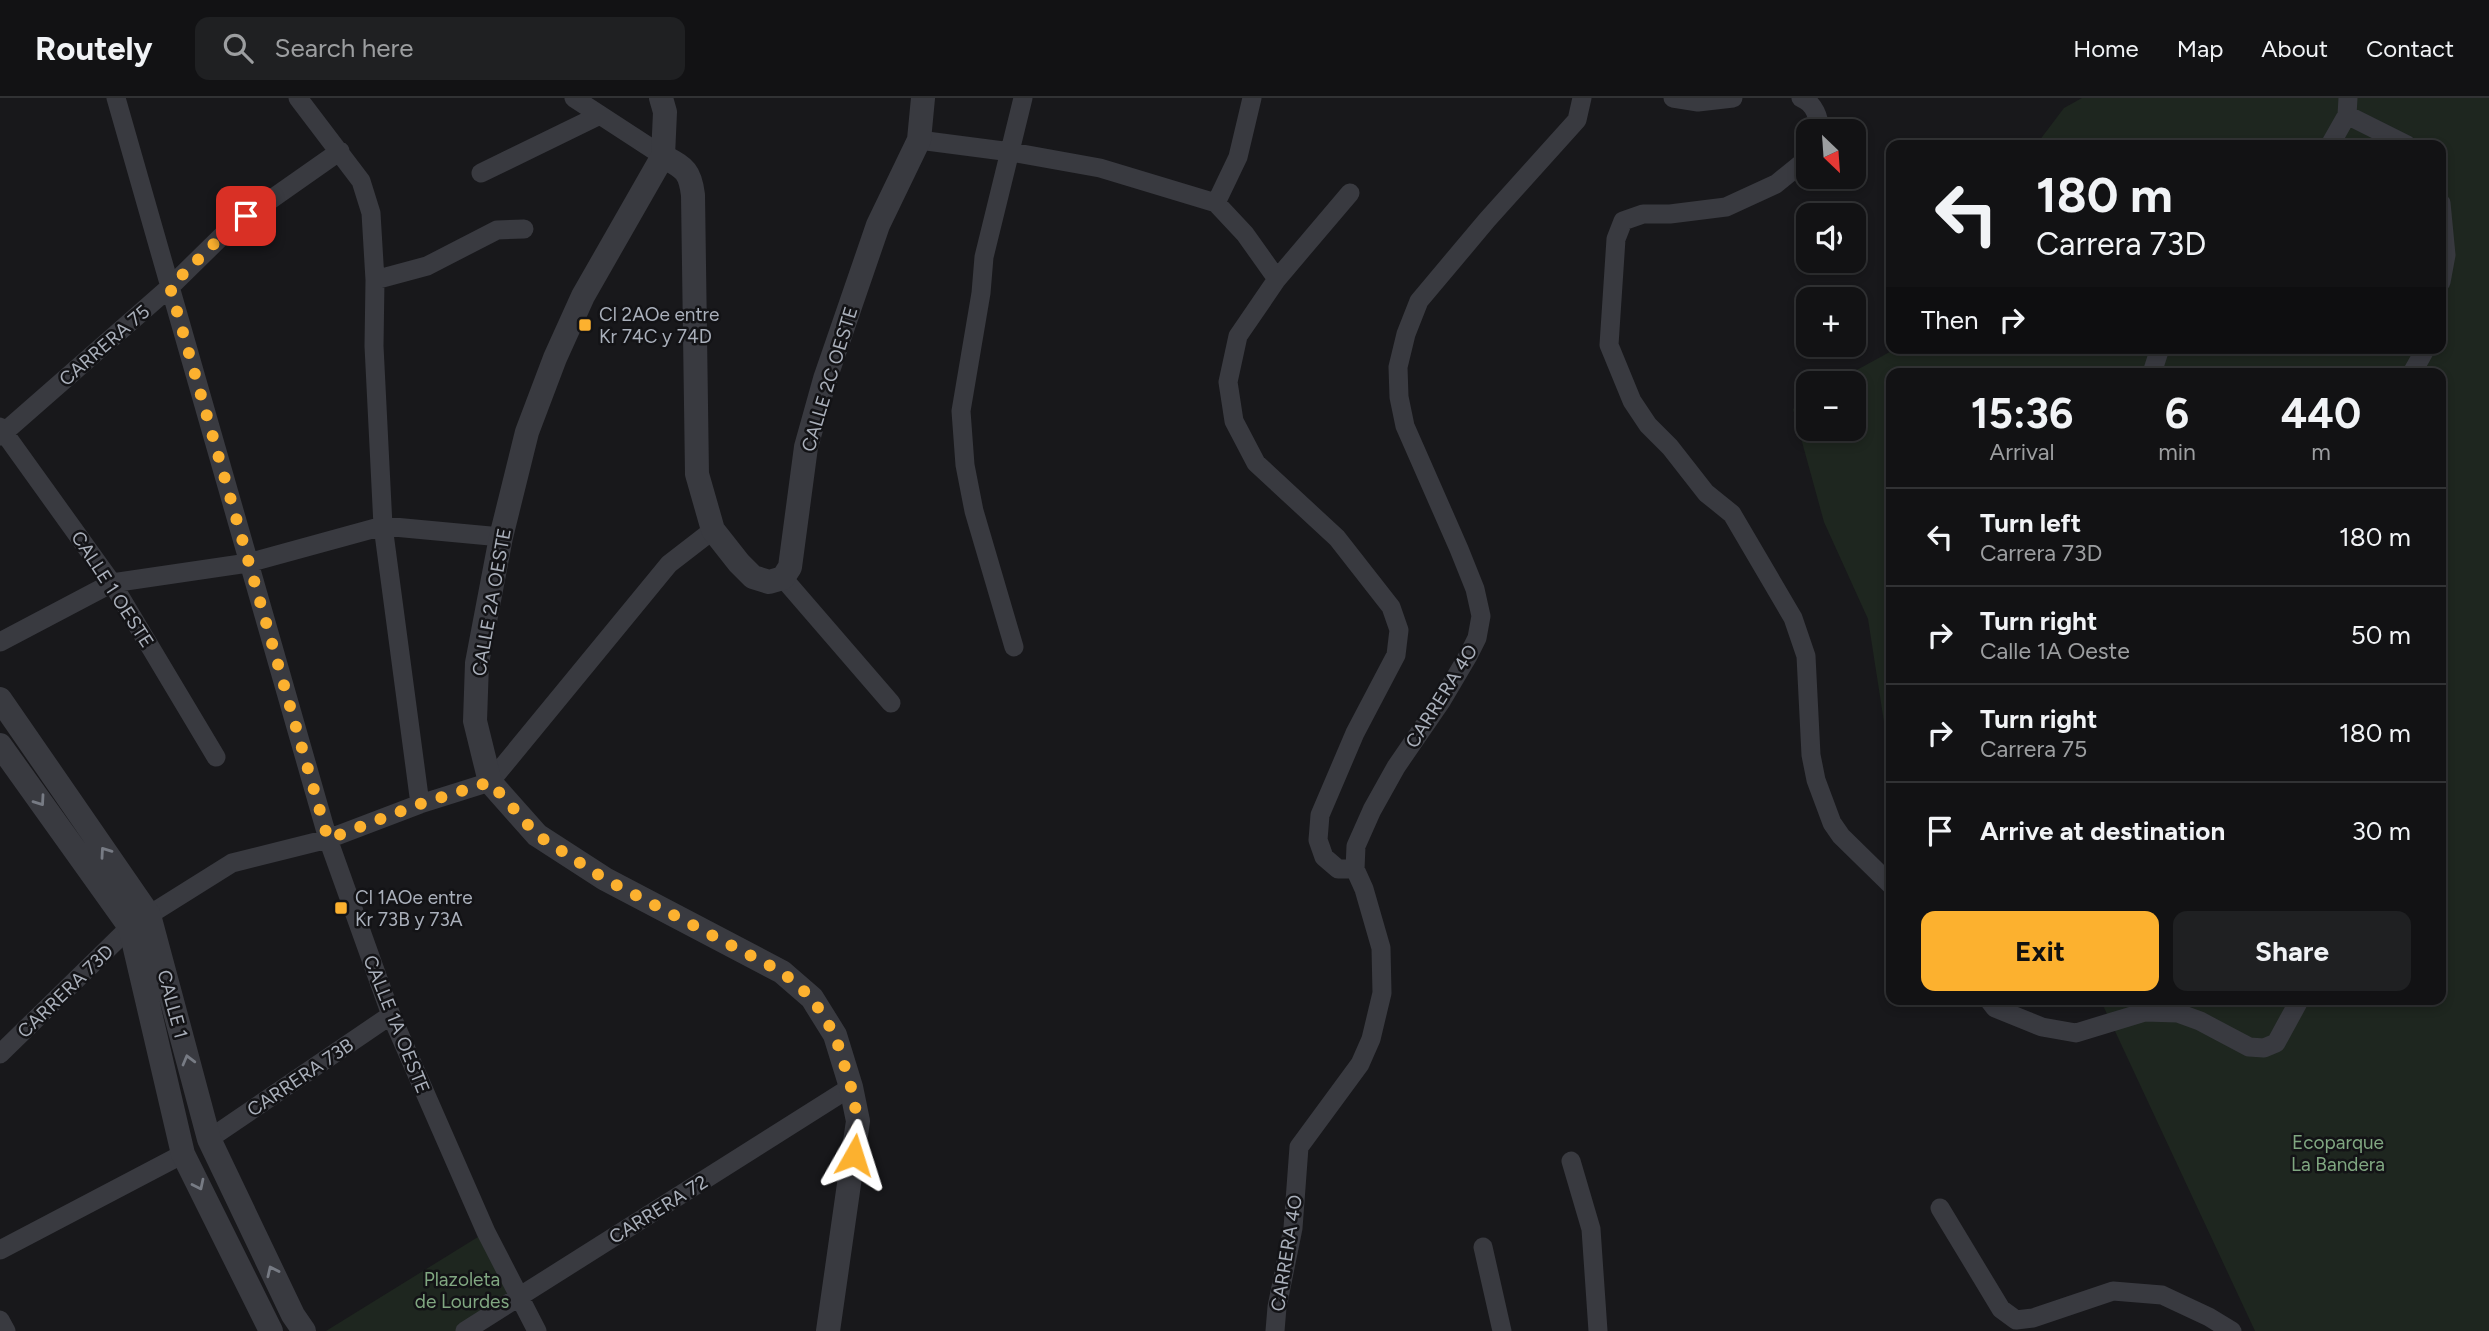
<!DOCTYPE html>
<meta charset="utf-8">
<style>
body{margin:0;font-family:Figtree,sans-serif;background:#1f2022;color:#f1f3f6;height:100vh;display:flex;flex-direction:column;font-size:26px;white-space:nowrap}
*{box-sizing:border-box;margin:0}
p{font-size:23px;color:#9c9ea0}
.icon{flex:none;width:38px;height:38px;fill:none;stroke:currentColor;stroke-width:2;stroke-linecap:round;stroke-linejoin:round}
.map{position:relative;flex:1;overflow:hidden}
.sheet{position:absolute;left:1886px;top:270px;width:560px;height:637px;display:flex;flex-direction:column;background:#121214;border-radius:14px;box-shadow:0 4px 10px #0003,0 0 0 2px #313234}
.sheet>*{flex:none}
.guide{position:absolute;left:1886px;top:42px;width:560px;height:214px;border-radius:14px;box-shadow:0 4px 10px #0003,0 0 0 2px #313234;background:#121214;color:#f1f3f6;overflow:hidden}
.needle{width:46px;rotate:155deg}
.buttons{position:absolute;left:1796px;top:21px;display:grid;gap:14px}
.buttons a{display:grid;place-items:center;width:70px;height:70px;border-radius:14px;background:#121214;box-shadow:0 4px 10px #0003,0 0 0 2px #313234;font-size:35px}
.pin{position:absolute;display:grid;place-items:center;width:60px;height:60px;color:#fff;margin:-30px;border-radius:14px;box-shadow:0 4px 10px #0006}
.me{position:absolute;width:77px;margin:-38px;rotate:6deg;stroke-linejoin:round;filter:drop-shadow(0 0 5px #0008)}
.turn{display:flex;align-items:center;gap:24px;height:147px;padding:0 35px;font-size:32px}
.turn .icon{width:91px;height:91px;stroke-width:2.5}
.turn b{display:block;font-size:49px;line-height:60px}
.then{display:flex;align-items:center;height:66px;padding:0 35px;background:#0003;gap:14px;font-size:26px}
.eta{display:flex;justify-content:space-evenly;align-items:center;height:119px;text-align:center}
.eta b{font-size:42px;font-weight:700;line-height:49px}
.button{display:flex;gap:14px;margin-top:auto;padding:14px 35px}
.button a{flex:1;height:80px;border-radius:14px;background:#fcb12f;color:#111;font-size:28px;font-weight:700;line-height:80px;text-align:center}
.button a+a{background:#1f2022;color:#f1f3f6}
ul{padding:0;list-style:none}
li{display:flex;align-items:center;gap:21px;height:98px;padding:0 35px;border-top:2px solid #313234}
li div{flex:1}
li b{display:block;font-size:26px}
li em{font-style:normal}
header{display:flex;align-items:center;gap:42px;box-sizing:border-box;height:98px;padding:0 35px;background:#121214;border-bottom:2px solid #313234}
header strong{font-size:33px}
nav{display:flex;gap:38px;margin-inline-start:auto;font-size:24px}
.search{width:490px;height:63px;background:#1f2022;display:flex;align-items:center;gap:18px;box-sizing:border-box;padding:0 24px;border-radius:14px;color:#9c9ea0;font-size:26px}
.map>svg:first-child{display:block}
.green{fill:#1e261f}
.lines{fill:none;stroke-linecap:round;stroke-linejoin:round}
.minor{stroke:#393a40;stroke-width:19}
.tertiary{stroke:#393a40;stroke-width:24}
.oneway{stroke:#777b84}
.route{stroke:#fcb12f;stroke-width:12;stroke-dasharray:0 21.6}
.poi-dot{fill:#fcb12f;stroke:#131316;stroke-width:2.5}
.labels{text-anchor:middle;stroke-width:5;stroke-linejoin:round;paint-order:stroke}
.poi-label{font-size:19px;fill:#aab0bb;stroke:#131316;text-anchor:start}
.street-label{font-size:19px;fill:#aab0bb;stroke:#131316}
.park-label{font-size:19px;fill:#80a781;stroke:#131316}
</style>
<header>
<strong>Routely</strong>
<div class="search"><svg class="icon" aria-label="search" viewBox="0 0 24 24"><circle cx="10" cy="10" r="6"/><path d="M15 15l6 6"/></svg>Search here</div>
<nav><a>Home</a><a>Map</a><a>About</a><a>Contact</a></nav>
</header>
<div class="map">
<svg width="2489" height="1233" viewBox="0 0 2489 1233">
<rect width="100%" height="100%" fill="#18181b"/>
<!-- green -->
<path class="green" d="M2082 0H2489V1233H2255L2100 901H2441V275H1892V681L1886 675 1884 624 1868 521 1824 424 1793 311 1808 301V331H1853V285H1833L1897 250H2441V47H2036L2064 10Z
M486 1134 518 1200 465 1233H326Z"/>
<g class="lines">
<!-- minor -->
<path class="minor" d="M116 0 328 741 391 917 486 1134 537 1233
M298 0 361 83 371 115 375 182 374 248 383 428 420 706
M574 0 663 58
M1673 0 1698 4 1733 0
M1801 0C1814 5 1820 20 1819 33
M2347 17 2407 47
M919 42 1011 54 1100 70 1216 105 1245 136 1277 181 1238 238 1228 284 1234 323 1256 365 1337 440 1391 509 1399 532 1396 557 1355 635 1320 717 1318 742 1324 759 1338 771H1355
M2330 47 2347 17 2348 0
M1808 60 1776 86 1726 109 1670 116H1643L1623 123 1616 141 1609 247 1632 303 1648 327 1670 349 1706 395 1732 416 1793 520 1806 558 1811 657 1816 682 1832 725 1841 738 1892 788
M481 75 600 17
M1216 105 1238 59 1252 0
M2441 105 2446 157 2441 184
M1277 181 1350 95
M375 182 427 168 497 132 524 131
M2152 275 2160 250
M2412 275 2426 250
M0 329 112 485 216 659
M0 338 170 189 229 131 340 53
M783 480 891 605
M0 544 112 485 248 465 383 428 501 439
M1014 549 974 413 965 367 961 313 981 195 984 159 1023 0
M149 817 232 765 328 741 420 706 490 684 669 466 713 432
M1988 901 1995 910 2042 929 2076 935 2145 914 2178 915 2200 923 2249 949 2264 950 2276 945 2300 901
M0 956 130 829
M209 1041 391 917
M1571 1063 1591 1131 1598 1233
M1940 1110 2001 1211 2016 1222 2033 1220 2113 1193 2162 1197 2209 1219 2232 1233
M1483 1149 1502 1233
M0 1152 183 1056
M0 1222 6 1233
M465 1233 851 989
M1275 1233 1277 1209 1293 1130 1299 1049 1360 966 1371 941 1382 895 1381 850 1364 791 1355 771 1356 748 1372 712 1396 669 1442 602 1468 558 1477 540 1481 518 1475 491 1459 451 1405 328 1399 299 1398 269 1406 236 1419 203 1487 122 1577 22 1582 0"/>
<!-- tertiary -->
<path class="tertiary" d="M661 0 665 14 663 58 583 198 555 260 527 334 501 439 477 565 475 623 490 684 537 737 605 781 782 874 812 900 835 937 851 989 858 1023 828 1233
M663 58C684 70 690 72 693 97L697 376 713 432 739 465 753 479 769 484 783 480 790 469 806 349 825 281 878 127 919 42 923 0
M0 601 149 817 209 1041 293 1217 304 1233
M0 647 130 829 183 1056 271 1233"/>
</g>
<!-- one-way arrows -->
<defs><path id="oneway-chevron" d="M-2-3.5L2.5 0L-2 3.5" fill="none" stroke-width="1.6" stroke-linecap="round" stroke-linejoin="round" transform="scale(1.75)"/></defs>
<g class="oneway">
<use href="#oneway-chevron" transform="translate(40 703) rotate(55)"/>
<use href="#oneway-chevron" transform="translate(105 754) rotate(-125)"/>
<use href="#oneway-chevron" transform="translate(188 962) rotate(-105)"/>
<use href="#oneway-chevron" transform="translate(199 1087) rotate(64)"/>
<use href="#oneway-chevron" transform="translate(272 1173) rotate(-115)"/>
</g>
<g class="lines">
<!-- route -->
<path class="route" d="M246 118 229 131 170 189 328 741 420 706 490 684 537 737 605 781 782 874 812 900 835 937 851 989 858 1023 854 1057"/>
</g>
<!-- markers -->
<g class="poi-dot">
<rect x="578" y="220" width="14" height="14" rx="3.5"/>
<rect x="334" y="803" width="14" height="14" rx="3.5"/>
</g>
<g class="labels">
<!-- poi labels -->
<g class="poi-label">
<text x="599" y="223">Cl 2AOe entre<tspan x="599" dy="22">Kr 74C y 74D</tspan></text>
<text x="355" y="806">Cl 1AOe entre<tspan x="355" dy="22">Kr 73B y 73A</tspan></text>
</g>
<!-- street labels -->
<g class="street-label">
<text transform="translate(104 247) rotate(-41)" y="7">CARRERA 75</text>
<text transform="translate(829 281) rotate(-73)" y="7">CALLE 2C OESTE</text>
<text transform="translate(113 491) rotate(57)" y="7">CALLE 1 OESTE</text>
<text transform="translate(491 504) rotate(-80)" y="7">CALLE 2A OESTE</text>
<text transform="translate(1441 598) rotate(-58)" y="7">CARRERA 4O</text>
<text transform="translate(65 893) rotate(-44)" y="7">CARRERA 73D</text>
<text transform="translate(173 906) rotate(75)" y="7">CALLE 1</text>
<text transform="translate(397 926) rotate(68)" y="7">CALLE 1A OESTE</text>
<text transform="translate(300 979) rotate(-34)" y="7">CARRERA 73B</text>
<text transform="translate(658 1111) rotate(-32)" y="7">CARRERA 72</text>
<text transform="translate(1286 1155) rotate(-81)" y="7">CARRERA 4O</text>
</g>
<!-- park labels -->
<g class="park-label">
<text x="2338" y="1051">Ecoparque<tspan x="2338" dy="22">La Bandera</tspan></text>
<text x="462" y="1188">Plazoleta<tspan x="462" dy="22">de Lourdes</tspan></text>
</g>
</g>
</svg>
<div class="buttons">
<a><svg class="needle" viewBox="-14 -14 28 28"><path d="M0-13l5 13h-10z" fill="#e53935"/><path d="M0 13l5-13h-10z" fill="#9c9ea0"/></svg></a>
<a><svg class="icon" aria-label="sound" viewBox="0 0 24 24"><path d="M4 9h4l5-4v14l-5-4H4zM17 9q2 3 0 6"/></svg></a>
<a>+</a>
<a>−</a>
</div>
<div class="pin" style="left:246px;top:118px;background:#d93025"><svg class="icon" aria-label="arrive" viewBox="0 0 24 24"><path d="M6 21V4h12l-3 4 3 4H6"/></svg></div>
<svg class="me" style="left:854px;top:1057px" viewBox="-20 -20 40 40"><path d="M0-17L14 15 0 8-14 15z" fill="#fcb12f" stroke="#fff" stroke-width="4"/></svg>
<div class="guide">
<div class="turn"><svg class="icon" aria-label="left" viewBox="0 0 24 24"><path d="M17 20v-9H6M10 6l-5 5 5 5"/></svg><div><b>180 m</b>Carrera 73D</div></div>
<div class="then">Then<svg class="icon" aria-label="right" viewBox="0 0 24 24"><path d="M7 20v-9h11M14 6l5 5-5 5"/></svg></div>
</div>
<section class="sheet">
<div class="eta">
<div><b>15:36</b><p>Arrival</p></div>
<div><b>6</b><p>min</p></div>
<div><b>440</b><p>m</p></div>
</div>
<ul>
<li><svg class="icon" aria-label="left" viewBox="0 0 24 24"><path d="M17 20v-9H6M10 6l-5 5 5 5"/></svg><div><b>Turn left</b><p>Carrera 73D</p></div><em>180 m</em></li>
<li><svg class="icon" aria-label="right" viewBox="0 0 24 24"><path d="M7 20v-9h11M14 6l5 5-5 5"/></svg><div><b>Turn right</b><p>Calle 1A Oeste</p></div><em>50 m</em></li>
<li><svg class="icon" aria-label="right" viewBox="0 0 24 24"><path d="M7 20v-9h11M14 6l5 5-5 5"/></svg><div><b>Turn right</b><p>Carrera 75</p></div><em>180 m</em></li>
<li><svg class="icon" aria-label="arrive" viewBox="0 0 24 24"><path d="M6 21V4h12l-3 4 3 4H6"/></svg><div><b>Arrive at destination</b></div><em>30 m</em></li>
</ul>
<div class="button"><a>Exit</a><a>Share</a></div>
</section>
</div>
